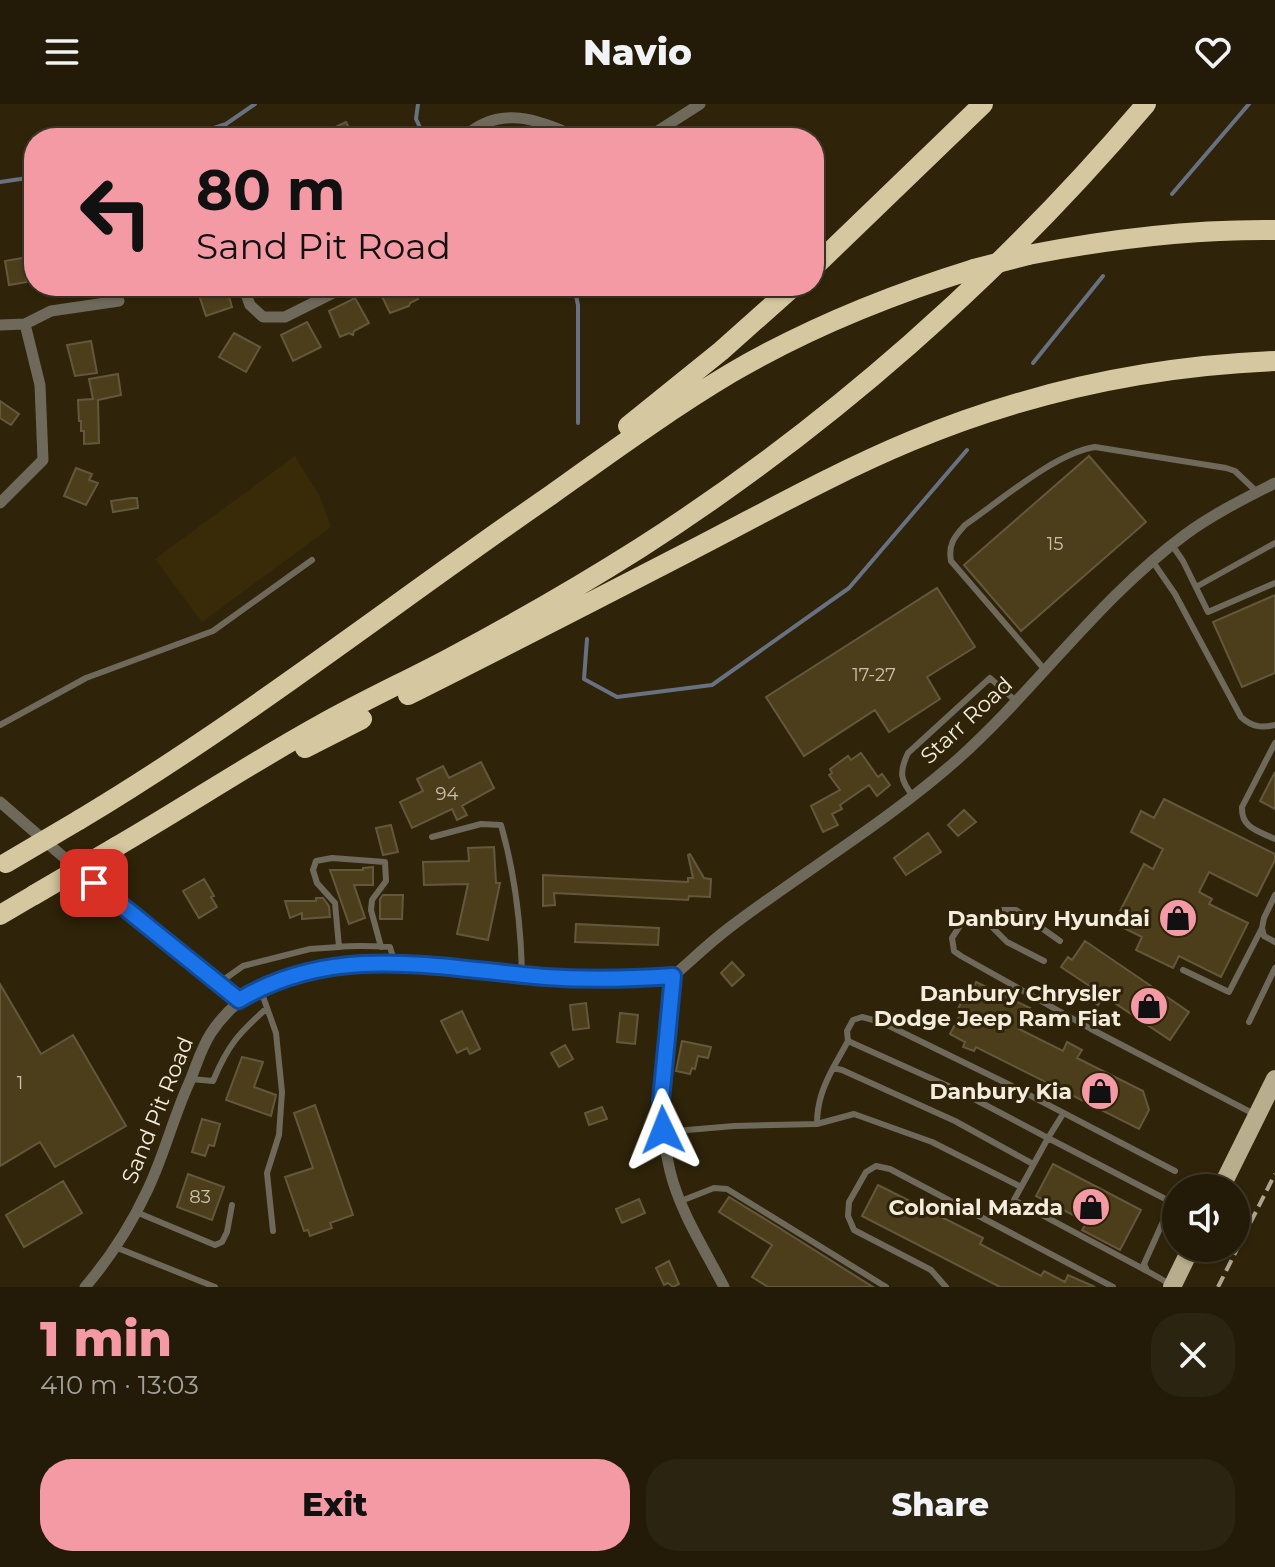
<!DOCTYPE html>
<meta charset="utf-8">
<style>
body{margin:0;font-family:Montserrat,sans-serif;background:#2b2411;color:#f1f3f6;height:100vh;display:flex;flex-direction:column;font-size:30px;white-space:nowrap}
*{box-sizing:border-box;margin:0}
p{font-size:26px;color:#a3a19b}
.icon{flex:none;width:44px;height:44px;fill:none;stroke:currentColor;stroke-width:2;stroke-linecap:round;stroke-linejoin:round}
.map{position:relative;height:1183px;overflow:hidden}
.panel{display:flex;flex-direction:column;background:#231b07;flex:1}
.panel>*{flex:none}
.guide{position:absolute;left:24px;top:24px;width:800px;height:168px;border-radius:32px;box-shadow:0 2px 6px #0004,0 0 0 2px #403928;background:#f49aa5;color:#111;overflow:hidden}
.controls{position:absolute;left:1162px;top:1070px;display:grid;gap:16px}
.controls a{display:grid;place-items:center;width:88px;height:88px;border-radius:50%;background:#231b07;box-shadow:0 2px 6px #0004,0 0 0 2px #403928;font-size:40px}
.pin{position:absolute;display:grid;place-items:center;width:68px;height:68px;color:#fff;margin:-34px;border-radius:16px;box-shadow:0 4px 12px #0006}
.me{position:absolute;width:88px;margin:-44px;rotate:358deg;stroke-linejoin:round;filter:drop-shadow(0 0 6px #0008)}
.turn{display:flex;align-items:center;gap:28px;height:168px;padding:0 40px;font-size:36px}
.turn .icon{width:104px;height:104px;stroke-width:2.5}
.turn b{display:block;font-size:56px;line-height:68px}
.round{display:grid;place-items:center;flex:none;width:84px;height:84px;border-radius:32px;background:#2b2411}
.overview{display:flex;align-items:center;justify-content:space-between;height:136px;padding:0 40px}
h1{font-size:48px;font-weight:800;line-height:60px;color:#f49aa5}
.button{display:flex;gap:16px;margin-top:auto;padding:16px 40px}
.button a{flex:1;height:92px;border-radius:32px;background:#f49aa5;color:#111;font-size:32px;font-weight:800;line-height:92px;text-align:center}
.button a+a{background:#2b2411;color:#f1f3f6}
header{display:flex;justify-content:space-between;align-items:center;height:104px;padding:0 40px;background:#231b07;font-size:36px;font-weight:800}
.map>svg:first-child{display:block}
.built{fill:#392b07}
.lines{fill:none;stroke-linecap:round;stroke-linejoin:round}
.stream{stroke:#687181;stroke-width:4}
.building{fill:#4c3e1b;stroke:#64583c;stroke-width:2}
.service{stroke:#6e695a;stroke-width:6}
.minor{stroke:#6e695a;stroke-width:11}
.primary{stroke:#b8ad8c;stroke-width:18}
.motorway{stroke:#d5c8a0;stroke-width:20}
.rail{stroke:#ada592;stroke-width:4;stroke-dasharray:12 6;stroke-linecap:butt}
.motorway-bridge{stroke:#d5c8a0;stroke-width:20}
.route-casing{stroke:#114b97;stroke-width:20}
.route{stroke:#1a73e8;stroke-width:14}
.labels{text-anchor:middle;stroke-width:6;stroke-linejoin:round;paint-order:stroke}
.number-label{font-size:18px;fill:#cac1ad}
.street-label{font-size:22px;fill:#f4edde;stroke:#2f2409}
.poi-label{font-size:22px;font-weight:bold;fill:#f4edde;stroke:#2f2409;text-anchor:end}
</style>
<header><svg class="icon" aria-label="menu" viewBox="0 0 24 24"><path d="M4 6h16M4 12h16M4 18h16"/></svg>Navio<svg class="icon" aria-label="heart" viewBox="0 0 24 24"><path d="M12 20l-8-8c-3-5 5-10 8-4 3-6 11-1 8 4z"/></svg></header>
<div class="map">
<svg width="1275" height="1183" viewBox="0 0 1275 1183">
<rect width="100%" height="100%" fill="#2f2409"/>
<!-- built -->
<path class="built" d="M295 352 319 391 331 423 202 518 155 455Z"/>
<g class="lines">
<!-- stream -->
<path class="stream" d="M418 0 416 15 425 34
M184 34 226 20 255 0
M0 78 34 73
M1172 90 1249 0
M574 182 578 201V319
M1033 259 1103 172
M587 535 584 575 617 593 712 581 849 484 967 346"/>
</g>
<!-- building -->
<path class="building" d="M346 18 354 34H312Z
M34 152V170L25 171 27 178 9 181 5 157Z
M196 182H226L232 203 206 212Z
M377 182H411L418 195 410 199 409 202 390 209Z
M355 194 369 219 354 227 353 231 349 229 340 233 329 207Z
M307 218 321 243 293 257 281 231Z
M234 229 260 243 246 268 219 253Z
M91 237 97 269 75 272 67 241Z
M118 270 121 291 98 296 99 339 84 340V327H81V317H79L78 296 93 295 89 275Z
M0 297 19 310 11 321 0 314Z
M1089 352 1146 418 1021 527 964 461Z
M76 364 92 370 89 376 98 379 86 401 64 392Z
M131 394H137L138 404 113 408 111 397Z
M937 484 975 543 927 573 940 595 889 628 875 606 804 652 766 593Z
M1275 491V569L1242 583 1213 518Z
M861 649 878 673 882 670 890 681 877 692 869 681 840 701 842 705 832 710 838 721 823 728 811 702 840 686 829 671 832 669 830 665 848 652 851 656Z
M481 658 494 684 462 702 467 711 457 716 452 705 412 724 400 698 423 687 417 675 443 662 449 674Z
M1275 668V705L1260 697Z
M1164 695 1275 750V756L1257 792 1209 768 1199 788 1212 795 1209 800 1248 819 1221 873 1179 852 1173 864 1136 846 1142 833 1114 819 1144 760 1153 765 1163 745 1131 728 1141 707 1154 714Z
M964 706 976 718 958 732 948 721Z
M391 721 398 748 383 751 376 724Z
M928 729 941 748 906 771 894 754Z
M494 743 496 779H500L488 836 457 830 468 780 424 781 423 758 469 757 468 744Z
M690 750 704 774 711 775 710 793 689 792 688 796 554 789 555 801 543 802V771L688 778V774H693L688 751Z
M373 763V781H354L365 814 349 820 330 766H363V764Z
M204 775 214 792 211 793 217 803 199 814 183 787Z
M383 791H403L402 815H380V795Z
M316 794H323L329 802 330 813 302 815V809L290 814 285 797H316Z
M576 820 659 824 658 841 575 838Z
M1085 837 1189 908 1170 936 1104 892 1098 901 1085 892 1091 883 1061 863 1068 853 1072 856Z
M732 858 744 871 732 882 721 869Z
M976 878 1030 904 1019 925 1063 947 1067 938 1082 946 1077 954 1143 987 1149 1006 1139 1025 976 943 974 947 963 943 965 938 950 930 962 907 958 905 963 894 967 896Z
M0 880 41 950 73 931 126 1022 55 1063 40 1038 0 1062Z
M586 899 589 924 573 926 570 901Z
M462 907 480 945 470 950 467 944 457 949 441 917Z
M620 909 638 911 635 940 617 938Z
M682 937 711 943 708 954 698 952 695 965 692 964 690 970 676 967Z
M565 941 573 955 559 963 551 949Z
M242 953 263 958 254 983 276 991 271 1012 226 996Z
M315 1001 353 1111 330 1119 332 1124 310 1132 308 1126 304 1127 285 1073 313 1064 294 1009Z
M602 1003 607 1015 589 1021 585 1009Z
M202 1015 220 1020 214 1042 209 1041 205 1052 192 1048Z
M1053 1060 1141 1106 1120 1146 1082 1126 1087 1118 1036 1092Z
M188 1070 224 1083 212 1116 177 1103Z
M63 1077 82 1109 24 1143 6 1111Z
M878 1081 983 1134 980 1140 1041 1172 1044 1167 1065 1178 1068 1171 1095 1183H1000L862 1112Z
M729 1093 773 1120 873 1183H768L752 1173 772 1141 719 1108Z
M639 1095 645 1109 622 1119 616 1105Z
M669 1157 679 1180 673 1183 668 1179 664 1181 656 1164Z"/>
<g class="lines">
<!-- service -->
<path class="service" d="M1172 441 1183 457 1208 508 1275 479
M1153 458 1175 490 1241 613C1252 623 1261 624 1275 621
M1196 483 1275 439
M1045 566 951 457C948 441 954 433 965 421 1000 397 1055 349 1095 343L1226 364 1235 367 1257 388
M0 621 86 574 213 527 312 456
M1275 639 1242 703C1241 724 1258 727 1275 735
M913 692C900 676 899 668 908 649L990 574 1017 598
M432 733 481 720 501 721C515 770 521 821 522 871
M1275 791 1264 814 1262 824 1264 832 1275 838
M987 818 999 806H1016L1060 837
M381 843 371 806 372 796 386 777 385 758 332 754 316 757 313 766 317 779 335 799 339 843C356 841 373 842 390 843L395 860
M1044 857 1007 838 981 812 965 814 952 834 954 847 961 852 1091 925 1254 1010
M1183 866 1229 888 1262 824
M219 879 243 862 310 845 339 843
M260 884 276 929 282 988 279 1031 267 1069 273 1127
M1249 918 1275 864
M848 937 847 927 853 916 862 913 881 918 1010 981 1175 1067
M833 964 848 937 957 986 1048 1034 1063 1010
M191 975 213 977C228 941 238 930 267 904
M817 1020C817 999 823 983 833 964L842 966 955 1017 1033 1060
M664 1028 734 1022 817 1020 854 1010 932 1038 1021 1083
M681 1097 714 1084 727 1085 886 1183
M136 1108 215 1141 222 1138 227 1128 232 1101
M115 1143 215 1183
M1147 1167 1014 1096 1048 1034 1173 1099
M1170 1180 1147 1167 1144 1160 1170 1102 1176 1098
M946 1183 931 1166 854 1126 848 1112 849 1098 866 1068 876 1062 890 1065 1113 1183"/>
<!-- minor -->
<path class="minor" d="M463 34C499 0 539 15 579 34
M647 34 700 0
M243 182 250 201 263 213H285L347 182
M0 221 25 220 51 207 119 197
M0 399 43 356 40 281 25 220
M0 698 106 790 239 896
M673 872C692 856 709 839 729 824 804 767 887 718 958 655 1037 584 1099 494 1186 430 1213 410 1244 395 1275 379
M673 872C667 936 654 1003 670 1067 680 1108 705 1146 724 1183
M85 1183C110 1154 131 1121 147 1087 164 1052 173 1014 189 979 196 963 201 944 211 929 279 825 443 865 546 873 588 876 631 875 673 872"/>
<!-- primary -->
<path class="primary" d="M1221 1084 1275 975
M1172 1183 1191 1144"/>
<!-- motorway -->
<path class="motorway" d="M1028 151C1109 135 1192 125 1275 126
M814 163 983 0
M628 322 721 247 794 182
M408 591C502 544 595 496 688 448 762 410 834 369 911 337 1026 289 1150 262 1275 257
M305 644 362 615
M79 716C243 618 394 499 551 391 610 349 669 306 731 269 808 224 890 191 974 165
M116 743C185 703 251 659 320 621 361 598 404 578 446 556 512 521 577 484 640 444 829 323 1001 171 1146 0
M0 811 34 791"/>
<!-- rail -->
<path class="rail" d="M1218 1183 1275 1070"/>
<!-- motorway-bridge -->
<path class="motorway-bridge" d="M974 165 1028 151
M6 759 79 716
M34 791 116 743"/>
</g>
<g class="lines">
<!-- route casing -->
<g class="route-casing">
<path id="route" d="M94 779 239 896C336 838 438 864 545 873 587 876 631 875 673 872L661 996 663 1026"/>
</g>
<!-- route -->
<use href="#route" class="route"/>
</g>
<!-- icons -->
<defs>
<g id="shop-disc" transform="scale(2)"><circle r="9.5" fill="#f49aa5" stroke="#2f2409"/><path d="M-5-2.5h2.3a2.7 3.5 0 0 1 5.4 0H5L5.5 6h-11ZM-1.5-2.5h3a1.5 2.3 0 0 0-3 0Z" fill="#111"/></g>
</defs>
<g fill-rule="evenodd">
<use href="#shop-disc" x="1178" y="814"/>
<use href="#shop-disc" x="1149" y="902"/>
<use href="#shop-disc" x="1100" y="987"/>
<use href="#shop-disc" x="1091" y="1103"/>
</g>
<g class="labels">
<!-- number labels -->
<g class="number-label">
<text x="1055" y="446">15</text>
<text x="874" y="577">17-27</text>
<text x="447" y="696">94</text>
<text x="20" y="985">1</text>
<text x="200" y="1099">83</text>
</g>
<!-- street labels -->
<g class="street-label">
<text transform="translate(966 616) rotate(-43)" y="8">Starr Road</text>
<text transform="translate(157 1006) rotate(-68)" y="8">Sand Pit Road</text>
</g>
<!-- poi labels -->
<g class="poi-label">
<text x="1150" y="822">Danbury Hyundai</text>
<text x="1121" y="897">Danbury Chrysler<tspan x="1121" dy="25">Dodge Jeep Ram Fiat</tspan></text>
<text x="1072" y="995">Danbury Kia</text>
<text x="1063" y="1111">Colonial Mazda</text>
</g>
</g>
</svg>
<div class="controls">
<a><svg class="icon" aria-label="sound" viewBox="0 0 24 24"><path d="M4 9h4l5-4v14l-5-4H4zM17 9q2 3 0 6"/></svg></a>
</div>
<div class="pin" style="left:94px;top:779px;background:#d93025"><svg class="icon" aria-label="arrive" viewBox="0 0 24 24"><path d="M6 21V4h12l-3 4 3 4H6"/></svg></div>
<svg class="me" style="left:663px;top:1026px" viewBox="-20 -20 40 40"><path d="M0-17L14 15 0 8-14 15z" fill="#1a73e8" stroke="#fff" stroke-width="4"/></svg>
<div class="guide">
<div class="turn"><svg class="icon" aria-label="left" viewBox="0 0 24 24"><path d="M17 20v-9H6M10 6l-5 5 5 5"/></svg><div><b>80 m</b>Sand Pit Road</div></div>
</div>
</div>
<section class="panel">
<div class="overview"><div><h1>1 min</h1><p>410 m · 13:03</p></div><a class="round"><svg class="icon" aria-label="close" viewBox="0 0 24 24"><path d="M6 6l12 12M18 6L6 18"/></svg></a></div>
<div class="button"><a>Exit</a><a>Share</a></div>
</section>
